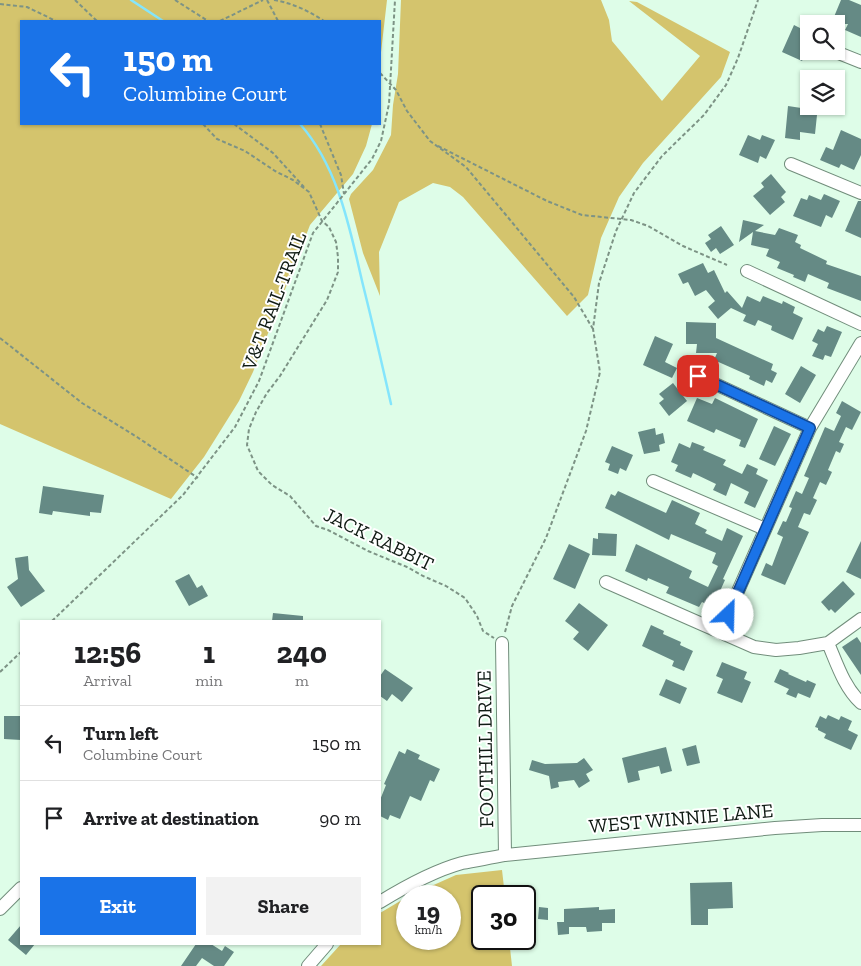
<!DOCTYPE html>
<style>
body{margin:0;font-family:"Zilla Slab",serif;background:#f2f2f2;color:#202124;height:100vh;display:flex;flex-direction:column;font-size:19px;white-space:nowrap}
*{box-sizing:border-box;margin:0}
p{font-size:16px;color:#757577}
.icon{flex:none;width:28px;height:28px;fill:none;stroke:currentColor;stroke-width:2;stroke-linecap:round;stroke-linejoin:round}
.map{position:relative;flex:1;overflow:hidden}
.side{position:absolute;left:20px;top:620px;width:361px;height:325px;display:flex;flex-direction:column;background:#fff;border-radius:0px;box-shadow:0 1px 4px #0004}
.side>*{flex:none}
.banner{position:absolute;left:20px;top:20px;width:361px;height:105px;border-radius:0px;box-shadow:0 1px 4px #0004;background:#1a73e8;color:#fff;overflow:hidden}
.buttons{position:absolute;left:800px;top:15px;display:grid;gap:10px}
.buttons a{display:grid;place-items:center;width:45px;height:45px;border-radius:0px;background:#fff;box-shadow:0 1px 4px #0004;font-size:25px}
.speed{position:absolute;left:396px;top:885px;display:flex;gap:10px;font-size:25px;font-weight:700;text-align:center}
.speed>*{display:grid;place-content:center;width:65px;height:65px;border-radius:50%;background:#fff;box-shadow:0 1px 4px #0004;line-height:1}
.speed small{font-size:12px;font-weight:400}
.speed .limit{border:2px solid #111;border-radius:8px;background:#fff;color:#111}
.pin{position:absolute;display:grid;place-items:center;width:42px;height:42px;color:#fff;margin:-21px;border-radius:10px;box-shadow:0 2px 8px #0006}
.me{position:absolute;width:55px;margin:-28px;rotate:24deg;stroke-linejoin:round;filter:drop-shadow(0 0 4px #0008)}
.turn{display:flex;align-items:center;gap:18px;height:105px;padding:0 20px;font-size:22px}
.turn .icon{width:65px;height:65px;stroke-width:2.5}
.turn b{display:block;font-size:35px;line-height:42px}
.eta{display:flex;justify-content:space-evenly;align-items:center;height:85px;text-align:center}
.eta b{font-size:30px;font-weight:700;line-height:35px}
.button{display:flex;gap:10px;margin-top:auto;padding:10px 20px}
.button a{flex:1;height:58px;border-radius:0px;background:#1a73e8;color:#fff;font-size:20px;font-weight:700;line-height:58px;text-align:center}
.button a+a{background:#f2f2f2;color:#202124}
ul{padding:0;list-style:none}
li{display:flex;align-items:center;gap:15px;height:75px;padding:0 20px;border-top:1px solid #e0e0e0}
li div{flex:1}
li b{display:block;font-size:19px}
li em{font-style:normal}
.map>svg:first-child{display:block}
.green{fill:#d4c46d}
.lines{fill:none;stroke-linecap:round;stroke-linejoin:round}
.stream{stroke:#84e5fc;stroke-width:2.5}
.building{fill:#658a85}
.minor-casing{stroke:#718d7b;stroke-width:14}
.path{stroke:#7d9385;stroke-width:2;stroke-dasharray:4 2.5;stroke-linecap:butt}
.minor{stroke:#fff;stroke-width:12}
.route-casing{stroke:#114b97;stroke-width:12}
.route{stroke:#1a73e8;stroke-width:9}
.labels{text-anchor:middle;stroke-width:4;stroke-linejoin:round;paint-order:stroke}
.street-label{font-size:20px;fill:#101b14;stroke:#fff}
</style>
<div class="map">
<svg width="861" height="966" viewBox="0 0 861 966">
<rect width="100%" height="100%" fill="#defde8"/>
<!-- green -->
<path class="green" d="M0 0H387L380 61V21H21V124H372L366 146 353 174 310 225 253 372 239 401 204 457 171 499 0 424Z
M401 0H601L609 20 612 41 662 101 700 56 629 1 637 2 730 52 721 77 643 163 619 197 601 238 588 295 567 316 463 197 450 187 433 183 399 202 379 252 380 296 363 253 349 199 351 194 373 170 391 135 393 105 398 74Z
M502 870 505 896H482V939H509L512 966H321L341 944H380V913L407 897 408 939H450V896H409L456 875Z"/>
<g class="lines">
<!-- stream -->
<path class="stream" d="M131 0 163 21
M300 124C339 168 350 230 363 285 373 325 382 364 391 404"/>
</g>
<!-- building -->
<path class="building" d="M841 0H849L861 5V37L845 30 848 24H831Z
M802 23 809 26V46L802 61 782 52 794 25 800 28Z
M788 106 808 109 807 114 817 115 815 134 800 132V140L785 138Z
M841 130 861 139V155L854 170 841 164 839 168 820 160 826 147 833 150Z
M748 135 760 140 762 135 775 140 766 159 760 156 758 163 739 155Z
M771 174 786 192 781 197 785 202 770 215 753 196 764 187 761 183Z
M824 194 840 201 832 218 826 215 821 227 793 216 801 198 807 200 809 195 821 200Z
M858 201H861V238L845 231Z
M743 220 764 225 755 231 775 235 779 228 798 235 795 242 801 245 800 248 827 261 826 264 861 276V301L827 288 829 283 808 274 805 282 793 277 794 275 777 268 780 262 766 256 769 249 751 245 753 232 739 242Z
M721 226 734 245 720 254 716 248 711 252 705 243 711 239 708 235Z
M703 263 708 273 714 270 725 293 727 291 742 308 747 296 760 302 763 296 782 304 783 301 795 307 793 313 803 318 793 340 771 330 772 326 758 320 755 326 743 321 746 315 731 308 718 319 708 307 715 301 706 290 695 296 688 282 683 284 678 274Z
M686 322 716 323V338L773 364 771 370 777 373 772 383 766 380 764 386 749 379 750 376 714 360 717 353H696L697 344H686Z
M827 326 842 332 831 357 825 355 823 360 812 356 818 344 812 341 818 329 824 332Z
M655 336 673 344 665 362 677 368 672 378 643 365Z
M801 366 816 375 800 403 785 394Z
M673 383 687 401 669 416 659 403 664 399 659 394Z
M697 398 712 404 715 398 758 419 745 448 739 446 741 440 716 429 714 433 687 421Z
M842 401 861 412 852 430 846 427 839 442 844 444 840 453 836 451 828 470 832 472 826 485 820 482 813 498 817 500 810 515 804 513 798 527 809 532 785 585 761 575 766 563 772 566 783 537 777 534 783 521 786 522 792 508 789 507 796 491 802 494 809 478 804 476 825 427 834 431 841 416 836 413Z
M774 426 791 434 775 466 759 459Z
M655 428 656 435 663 433 665 443 659 445 660 451 644 454 638 432Z
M692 442 705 447 703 450 726 460 723 465 742 474 747 464 758 469 756 474 768 480 755 508 744 503 749 492 731 483 726 496 713 490 716 484 693 473 691 478 675 471 678 465 671 462 679 443 690 448Z
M612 446 633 455 626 471 620 468 618 474 608 470 610 464 605 462Z
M43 486 104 495 101 513 90 512V516L53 511 52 515 39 513Z
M618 491 666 513 672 500 700 513 695 524 707 530 705 533 722 541 727 528 743 536 723 579 725 580 716 600 712 598 708 605 702 602 699 607 666 593 669 587 648 578 647 581 625 571 636 544 692 571 689 578 708 587 718 566 712 563 716 553 671 534 669 540 605 508 611 494 615 496Z
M598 533 617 534 616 556 592 555 593 538 598 539Z
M861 541V579L846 572Z
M569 544 590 554 575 589 553 579Z
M28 556 29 570 45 591 21 607 7 587 18 579 15 558Z
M189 574 197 588 202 585 208 596 189 606 175 581Z
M843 581 855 594 835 613 831 609 829 611 821 602Z
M579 603 608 625 588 651 573 639 579 632 565 621Z
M273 613 303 616V621H272Z
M651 625 664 631 663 634 681 642 680 645 693 651 684 671 672 666 674 661 642 646Z
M857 637 861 643V675L842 647Z
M722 662 747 672 744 679 751 682 742 703 717 693 723 679 716 676Z
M385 669 413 688 402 702 392 694 387 701 380 696V676Z
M780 669 789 673 788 674 806 682 807 680 816 684 810 698 798 693 796 698 786 694 789 689 774 682Z
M666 679 687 688 680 704 659 695Z
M828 715 839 720 841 716 852 721 848 730 858 735 851 750 824 738 826 734 818 730V728L815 727 820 716 826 719Z
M4 716H21V740L4 739Z
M696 745 700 763 687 766 682 749Z
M666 747 672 771 661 774 659 766 638 771 640 780 628 783 622 758Z
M407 749 420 755 418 759 440 769 434 782 430 780 421 801 410 796 400 819 390 815 388 820 380 816V800L386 785 384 784 399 751 405 754Z
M584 758 593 770 586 774 590 781 579 788 574 780 558 782 559 787 551 789 549 776 529 770 532 760 545 764 577 763Z
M732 882 733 908 708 909V925H691L690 883Z
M539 907 548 908V920L538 919Z
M599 907V910L615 909V923H602V931L587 932 586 927H569V934L558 935 557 922H564V909Z
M21 925V944H35L26 955 8 940Z
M196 944H211L222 951 225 946 234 952 224 966H214L202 958 196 966H181Z"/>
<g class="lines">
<!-- minor casing -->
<g class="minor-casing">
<path id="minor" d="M836 52 861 62
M791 164 861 193
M747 271 861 324
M698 376 810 428
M653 481 765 529
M606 582 754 647 776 650 799 648 828 643 861 619
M720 632 810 428 861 343
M502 643 505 855
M828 643C837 664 844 687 861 703
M380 902C406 886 433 871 462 863 476 860 491 858 505 855L775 828 822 825H861
M0 909 21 888
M308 966 327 944"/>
</g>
<!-- path -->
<path class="path" d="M75 0 97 21
M175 0 208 21
M267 0 278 21
M274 0C292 3 309 11 324 21
M0 4 27 7 56 21
M220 21 263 0
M380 73 396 90 407 111 430 141 466 167 506 215 574 297 593 329
M203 124 217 139 245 151 275 171 293 180 309 192 322 221 329 227 336 242 338 257V272L327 300 280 376 267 393 256 412 249 429 247 445 258 471 272 485 290 496 316 526 328 530 368 551 407 567 423 576 446 586 465 598 477 616 483 631 494 638
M234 124 273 153 304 187
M320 124 341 175 344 194
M438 146 547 201 582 215 631 220 648 226 683 246 727 265
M0 338 82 403 137 437 198 478
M52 621 183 495 235 427 259 381 313 233 372 159 381 141 389 104 395 0
M505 632 512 606 546 538 586 431 600 372 593 329 599 283 616 231 634 193 662 156 704 115 726 85 738 58 758 0
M0 672 21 652"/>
<!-- minor -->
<use href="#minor" class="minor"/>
</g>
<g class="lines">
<!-- route casing -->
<g class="route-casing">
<path id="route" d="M698 376 810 428 728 615"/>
</g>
<!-- route -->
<use href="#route" class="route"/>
</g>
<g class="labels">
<!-- street labels -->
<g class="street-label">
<text transform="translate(274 301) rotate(-69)" y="7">V&amp;T RAIL-TRAIL</text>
<text transform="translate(379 539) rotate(26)" y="7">JACK RABBIT</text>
<text transform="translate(485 749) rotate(-91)" y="7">FOOTHILL DRIVE</text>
<text transform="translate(681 818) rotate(-5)" y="7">WEST WINNIE LANE</text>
</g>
</g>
</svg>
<div class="buttons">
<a><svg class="icon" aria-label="search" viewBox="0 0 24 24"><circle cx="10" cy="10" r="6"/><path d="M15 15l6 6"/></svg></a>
<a><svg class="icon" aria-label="layers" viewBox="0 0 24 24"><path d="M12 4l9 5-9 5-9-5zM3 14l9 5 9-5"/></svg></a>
</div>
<div class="speed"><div>19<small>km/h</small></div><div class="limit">30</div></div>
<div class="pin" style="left:698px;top:376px;background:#d93025"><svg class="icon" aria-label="arrive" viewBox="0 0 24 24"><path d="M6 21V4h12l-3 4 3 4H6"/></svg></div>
<svg class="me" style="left:728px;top:615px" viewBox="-20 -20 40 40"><circle r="19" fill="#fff"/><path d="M0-13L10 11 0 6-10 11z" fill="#1a73e8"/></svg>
<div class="banner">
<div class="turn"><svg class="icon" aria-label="left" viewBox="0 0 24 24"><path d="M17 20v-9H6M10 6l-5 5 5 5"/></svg><div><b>150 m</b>Columbine Court</div></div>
</div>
<section class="side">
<div class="eta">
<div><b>12:56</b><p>Arrival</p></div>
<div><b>1</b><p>min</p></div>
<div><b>240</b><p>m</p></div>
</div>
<ul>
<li><svg class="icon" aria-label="left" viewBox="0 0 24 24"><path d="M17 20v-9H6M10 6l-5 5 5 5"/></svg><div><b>Turn left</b><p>Columbine Court</p></div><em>150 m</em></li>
<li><svg class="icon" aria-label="arrive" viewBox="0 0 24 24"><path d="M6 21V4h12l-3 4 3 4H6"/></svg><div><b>Arrive at destination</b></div><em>90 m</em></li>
</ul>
<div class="button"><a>Exit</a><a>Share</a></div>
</section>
</div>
